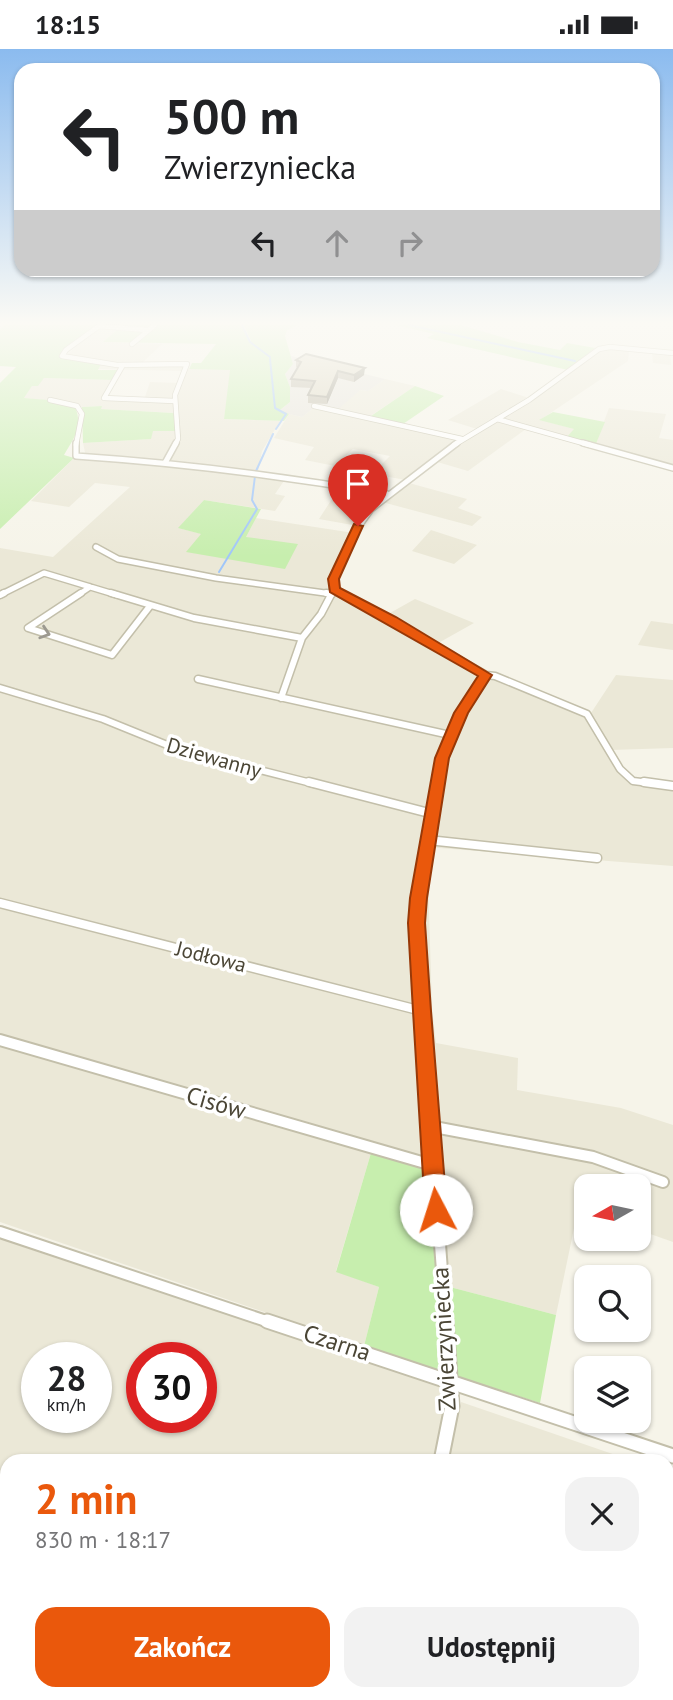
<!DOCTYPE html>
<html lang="pl">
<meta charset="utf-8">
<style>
body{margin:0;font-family:"PT Sans",sans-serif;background:#f2f2f2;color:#202124;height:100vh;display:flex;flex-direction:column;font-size:26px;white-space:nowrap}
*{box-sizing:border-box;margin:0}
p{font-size:23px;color:#757577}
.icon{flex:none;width:38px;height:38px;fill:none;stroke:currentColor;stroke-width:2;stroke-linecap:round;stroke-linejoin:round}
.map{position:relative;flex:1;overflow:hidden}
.sheet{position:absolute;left:0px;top:1405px;width:674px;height:247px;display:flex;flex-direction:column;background:#fff;border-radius:21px 21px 0 0;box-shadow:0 2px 5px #0004}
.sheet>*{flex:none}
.banner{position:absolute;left:14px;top:14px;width:646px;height:214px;border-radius:21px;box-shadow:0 2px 5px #0004;background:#fff;color:#202124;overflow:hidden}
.needle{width:46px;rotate:261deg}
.fabs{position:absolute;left:574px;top:1125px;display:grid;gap:14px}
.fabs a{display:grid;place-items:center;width:77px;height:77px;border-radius:14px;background:#fff;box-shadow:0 2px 5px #0004;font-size:35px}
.speed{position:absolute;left:21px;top:1293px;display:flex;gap:14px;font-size:35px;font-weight:700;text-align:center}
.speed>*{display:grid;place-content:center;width:91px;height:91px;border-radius:50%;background:#fff;box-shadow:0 2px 5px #0004;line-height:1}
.speed small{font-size:18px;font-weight:400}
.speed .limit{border:10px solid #d22;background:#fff;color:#111}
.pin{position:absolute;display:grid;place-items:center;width:60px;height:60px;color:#fff;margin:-72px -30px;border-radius:50% 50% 50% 0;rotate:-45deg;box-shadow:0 0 7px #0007}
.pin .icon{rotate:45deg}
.me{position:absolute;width:77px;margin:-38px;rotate:355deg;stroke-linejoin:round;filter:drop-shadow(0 0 5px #0008)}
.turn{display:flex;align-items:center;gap:24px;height:147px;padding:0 35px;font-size:32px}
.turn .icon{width:91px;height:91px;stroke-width:2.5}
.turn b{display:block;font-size:49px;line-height:60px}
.lanes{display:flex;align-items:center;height:66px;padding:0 35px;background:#0003;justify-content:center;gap:35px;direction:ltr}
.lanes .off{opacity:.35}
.round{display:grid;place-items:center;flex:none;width:74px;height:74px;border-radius:21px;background:#f2f2f2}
.headline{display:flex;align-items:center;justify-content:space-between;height:119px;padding:0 35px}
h1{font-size:42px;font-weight:600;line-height:52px;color:#ea580c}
.primary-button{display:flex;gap:14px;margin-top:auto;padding:14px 35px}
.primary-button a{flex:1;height:80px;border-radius:21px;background:#ea580c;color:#fff;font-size:28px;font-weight:600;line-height:80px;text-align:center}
.primary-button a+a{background:#f2f2f2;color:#202124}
.status{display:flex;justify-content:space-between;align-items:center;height:49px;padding:0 35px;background:#fff;direction:ltr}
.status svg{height:19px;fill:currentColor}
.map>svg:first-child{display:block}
.residential{fill:#ebe8d7;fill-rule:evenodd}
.industrial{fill:#e6e3db}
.green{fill:#c7eeae}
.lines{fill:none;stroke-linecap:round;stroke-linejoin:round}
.stream{stroke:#a0c6f9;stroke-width:2}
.street-far5-casing{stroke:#c3bfaa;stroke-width:6}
.street-far4-casing{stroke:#c3bfaa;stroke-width:8}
.street-far3-casing{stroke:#c3bfaa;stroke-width:9}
.street-far2-casing{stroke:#c3bfaa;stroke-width:11}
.street-far1-casing{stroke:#c3bfaa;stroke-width:14}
.street-casing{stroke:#c3bfaa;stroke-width:17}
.street-far5{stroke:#fff;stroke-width:4.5}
.street-far4{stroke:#fff;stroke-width:5}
.street-far3{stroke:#fff;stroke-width:6}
.street-far2{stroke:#fff;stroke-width:8}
.street-far1{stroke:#fff;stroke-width:10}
.street{stroke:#fff;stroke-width:13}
.wall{fill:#bbb5a3}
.shaded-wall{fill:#989484}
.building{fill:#d9d3bd;stroke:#989484;stroke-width:2}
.oneway{stroke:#9c9990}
.route{fill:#ea580c;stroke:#983908;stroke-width:2}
.labels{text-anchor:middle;stroke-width:7;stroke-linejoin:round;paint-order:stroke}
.street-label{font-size:21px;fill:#4b4636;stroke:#fff}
.near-street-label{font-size:24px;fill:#4b4636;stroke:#fff}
</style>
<div class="status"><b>18:15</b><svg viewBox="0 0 49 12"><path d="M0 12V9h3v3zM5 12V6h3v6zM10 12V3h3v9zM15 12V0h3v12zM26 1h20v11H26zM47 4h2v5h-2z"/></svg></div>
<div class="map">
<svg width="673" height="1651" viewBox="0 0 673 1651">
<rect width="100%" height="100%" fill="#f6f4e9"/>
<!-- residential -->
<path class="residential" d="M98 279H119L104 293 162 295 142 314 186 317 183 322 97 320 101 314 64 308Z
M610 300 670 305 671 316 653 314 652 304 629 302 628 312 540 371 575 380 566 389 526 380 468 422 434 412 406 431 372 425 390 407 353 400 335 417 305 411 314 398 274 389 289 365 302 368 315 358 346 352 360 341 368 342 385 330 415 337 369 368 462 390 477 380 448 371 501 340 532 350 602 301Z
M187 320H231L224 370 280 372 262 402 258 423 286 429 275 445 285 447 275 462 204 451 179 479 202 485 187 503 246 488 256 469 354 484 332 545 381 569 415 550 474 574 433 597 493 630 571 659 586 667 633 735 673 738V817L427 798 432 960 436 994 518 1009 517 1041 621 1059 673 1076V1193L639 1181V1138H586V1162L578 1160 556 1266 446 1237 438 1115 374 1094 336 1222 379 1238 364 1297 0 1173V499L53 508 130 438 95 434 69 458 31 452 76 407 86 408 83 394 150 390 152 382H177L178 364 99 360 101 357 82 358 71 354 24 349 32 337 44 329 113 331 103 350 144 351 150 333 179 334Z
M609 359 666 365 659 389 673 391V418L595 397Z
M409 434 467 450 458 459 482 468 472 477 382 453Z
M341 436 387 445 358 477 319 470Z
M431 481 477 496 454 515 412 502Z
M651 572 673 575V601L638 596Z
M616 626 673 631V699L611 701 591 664Z
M0 1187 443 1337 447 1344 433 1412H7V1446L0 1443ZM37 1309H96V1368H37ZM142 1309H201V1368H142Z
M461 1353 633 1412H448Z
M667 1424 673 1426V1598L667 1596Z
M0 1458 7 1461V1645H205L219 1651H0Z
M667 1616 673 1619V1651H371L373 1645H667Z
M237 1645H353L351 1651H235Z"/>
<!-- industrial -->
<path class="industrial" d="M291 307 385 330 368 342 360 341 335 363 315 358 302 368 289 365 279 362 290 353V338L285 325 293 315Z"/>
<!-- green -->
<path class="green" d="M4 276H152L145 280 95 277 60 307 101 315 98 321H118L113 331 44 329 38 337H32L24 349 48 351 75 358C84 378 72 392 64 406L74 409 0 480V334L16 318 0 317V280Z
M156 276H241L249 293 251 292 244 276H298L287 281 285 287 293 315 285 325 290 338V353L280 361 289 365 284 372 224 370 230 321 189 320 192 314H201L216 295 103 293 119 279 145 282Z
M396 276H461L518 293 560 301 567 294 595 299 568 321 427 289 434 285Z
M415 337 444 347 403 375 368 369Z
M102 357 101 360 174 364 177 382H153L151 390 83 394 82 358Z
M553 363 605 373 595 397 566 389 574 380 539 371Z
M204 451 261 460 246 488 298 495 285 520 186 503 201 485 178 479Z
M371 1104 424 1119 446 1237 556 1266 540 1354 364 1297 379 1238 336 1223Z"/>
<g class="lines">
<!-- stream -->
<path class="stream" d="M242 276 250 293 270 308
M409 276 575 312
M270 310 275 359 286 365 276 380
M256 422 273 385
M219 523 257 460 252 451 255 427"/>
<!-- street-far5 casing -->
<g class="street-far5-casing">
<path id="street-far5" d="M147 281 99 277 66 301 62 307 117 316 187 315 175 346 178 390 175 396
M132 295 155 276
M123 316 104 349 174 352
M50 351 77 357 82 365 76 396
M314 357 462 390
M497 370 590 396
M454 396 529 351 599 300 610 298 673 304"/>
</g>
<!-- street-far4 casing -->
<g class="street-far4-casing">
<path id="street-far4" d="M76 394V407C180 414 284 427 387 445
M583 394 673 419
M165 414 176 394
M96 498 118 510 216 529 332 545
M334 541 344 546
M0 546 44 524 117 546
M78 546 90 538
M331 546 334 530 354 484 371 460 457 394"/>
</g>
<!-- street-far3 casing -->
<g class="street-far3-casing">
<path id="street-far3" d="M81 544 28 579 112 606 150 557
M111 544 194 569 302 589
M326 544 332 545
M340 544 486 626
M0 546 4 544
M486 626 495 627 587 665 620 720 633 732 658 735
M198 630 450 686
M0 639 103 670 177 700 315 735
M281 649 302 589 321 565 332 544
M437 735C445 694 463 661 486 626"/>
</g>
<!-- street-far2 casing -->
<g class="street-far2-casing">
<path id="street-far2" d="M309 733 433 765
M644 733 673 737
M428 791 597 809
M0 854 422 962
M423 973 417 874 419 841 438 733"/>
</g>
<!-- street-far1 casing -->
<g class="street-far1-casing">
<path id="street-far1" d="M423 972 446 1274
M0 991 432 1116
M429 1077 593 1108 663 1133
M0 1183 272 1274"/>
</g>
<!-- street casing -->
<g class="street-casing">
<path id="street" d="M267 1272 673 1407
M441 1412 452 1357 446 1272
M0 1451 7 1454
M360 1651 363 1645"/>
</g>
<!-- street-far5 -->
<use href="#street-far5" class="street-far5"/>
<!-- street-far4 -->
<use href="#street-far4" class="street-far4"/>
<!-- street-far3 -->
<use href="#street-far3" class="street-far3"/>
<!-- street-far2 -->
<use href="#street-far2" class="street-far2"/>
<!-- street-far1 -->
<use href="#street-far1" class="street-far1"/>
<!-- street -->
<use href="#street" class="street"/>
</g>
<!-- wall -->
<path class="wall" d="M296 311 364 326 354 333 338 329 327 355 308 354V346L312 339 291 338V330L298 319 296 318Z"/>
<!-- shaded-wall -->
<path class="shaded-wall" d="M365 319 364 326 354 333V326Z
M338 322V329L327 355V348Z"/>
<!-- building -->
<path class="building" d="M306 305 365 319 354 326 338 322 327 348 308 346 315 332 291 330 301 313 296 311Z"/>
<!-- one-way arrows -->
<defs><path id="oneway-chevron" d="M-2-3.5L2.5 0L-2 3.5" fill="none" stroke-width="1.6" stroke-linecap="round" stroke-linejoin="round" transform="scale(1.75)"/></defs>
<use class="oneway" href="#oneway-chevron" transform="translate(45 584) rotate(18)"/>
<!-- sky -->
<linearGradient id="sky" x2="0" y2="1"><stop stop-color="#8bbbef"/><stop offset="0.54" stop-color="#fbfaf5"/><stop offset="1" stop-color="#fbfaf5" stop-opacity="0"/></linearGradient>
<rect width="673" height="507" fill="url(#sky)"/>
<!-- route -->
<path class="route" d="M354 475 363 477 339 530 340 539 396 568 492 626 468 664 449 709 427 849 425 874 431 962 447 1161 443 1169 436 1172 428 1169 425 1161 413 962 408 874 410 849 435 709 454 664 478 627 330 543 328 530Z"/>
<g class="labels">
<!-- street labels -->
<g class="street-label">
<text transform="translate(214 709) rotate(16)" y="7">Dziewanny</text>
<text transform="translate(211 908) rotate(14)" y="7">Jodłowa</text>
</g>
<!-- near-street labels -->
<g class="near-street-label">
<text transform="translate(216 1054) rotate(16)" y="8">Cisów</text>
<text transform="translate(444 1290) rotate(-93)" y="8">Zwierzyniecka</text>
<text transform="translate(337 1294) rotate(18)" y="8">Czarna</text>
</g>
</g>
</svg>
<div class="fabs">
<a><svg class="needle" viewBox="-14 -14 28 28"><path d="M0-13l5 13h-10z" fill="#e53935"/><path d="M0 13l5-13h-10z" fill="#757577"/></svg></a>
<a><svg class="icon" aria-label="search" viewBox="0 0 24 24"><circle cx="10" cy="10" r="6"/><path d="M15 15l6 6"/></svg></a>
<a><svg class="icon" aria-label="layers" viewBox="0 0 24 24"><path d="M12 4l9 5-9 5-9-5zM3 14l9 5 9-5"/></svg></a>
</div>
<div class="speed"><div>28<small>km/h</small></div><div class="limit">30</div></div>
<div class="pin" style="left:358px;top:477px;background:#d93025"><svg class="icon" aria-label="arrive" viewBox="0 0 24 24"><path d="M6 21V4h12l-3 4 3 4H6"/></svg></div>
<svg class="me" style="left:436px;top:1161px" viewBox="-20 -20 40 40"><circle r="19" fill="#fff"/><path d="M0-13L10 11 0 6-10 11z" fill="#ea580c"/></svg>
<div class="banner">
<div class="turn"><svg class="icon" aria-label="left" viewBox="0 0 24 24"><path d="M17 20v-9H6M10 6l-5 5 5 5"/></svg><div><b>500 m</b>Zwierzyniecka</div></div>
<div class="lanes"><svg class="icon" aria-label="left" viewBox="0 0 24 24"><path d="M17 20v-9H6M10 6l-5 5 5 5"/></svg><svg class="icon off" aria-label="ahead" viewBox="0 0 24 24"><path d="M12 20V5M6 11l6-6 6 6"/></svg><svg class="icon off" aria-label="right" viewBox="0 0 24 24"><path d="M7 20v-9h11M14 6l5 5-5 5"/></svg></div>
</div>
<section class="sheet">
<div class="headline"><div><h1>2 min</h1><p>830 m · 18:17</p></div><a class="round"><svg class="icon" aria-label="close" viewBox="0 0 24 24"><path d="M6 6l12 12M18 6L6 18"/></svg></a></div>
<div class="primary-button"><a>Zakończ</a><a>Udostępnij</a></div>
</section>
</div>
